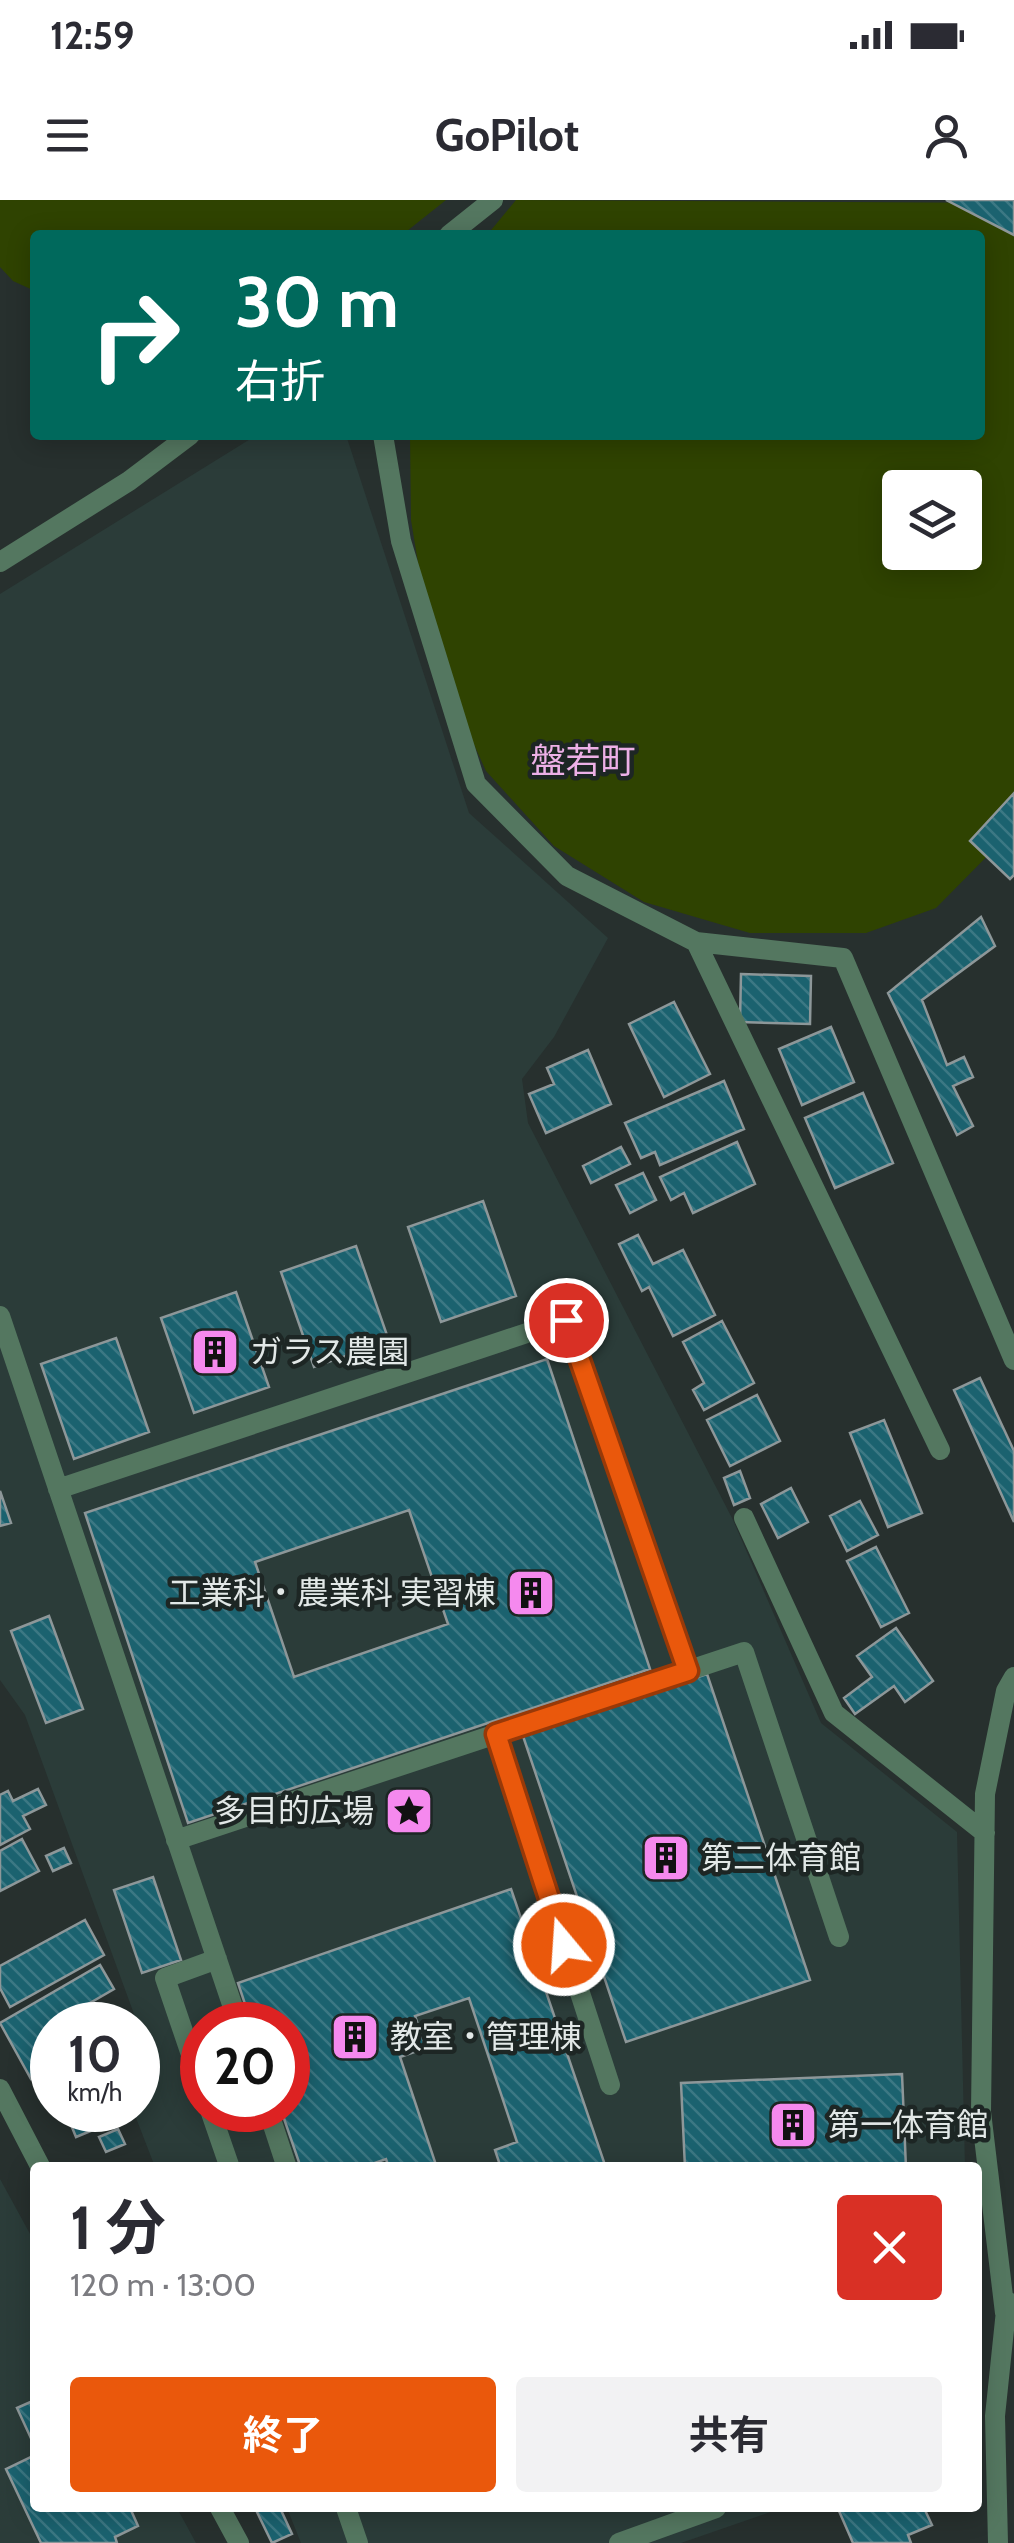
<!DOCTYPE html>
<html lang="ja">
<meta charset="utf-8">
<style>
body{margin:0;font-family:Cabin,"Noto Sans JP",sans-serif;background:#f2f2f3;color:#2b2b33;height:100vh;display:flex;flex-direction:column;font-size:38px;white-space:nowrap}
*{box-sizing:border-box;margin:0}
p{font-size:32px;color:#7c7c81}
.icon{flex:none;width:55px;height:55px;fill:none;stroke:currentColor;stroke-width:2;stroke-linecap:round;stroke-linejoin:round}
.map{position:relative;flex:1;overflow:hidden}
.side{position:absolute;left:30px;top:1962px;width:952px;height:350px;display:flex;flex-direction:column;background:#fff;border-radius:10px;box-shadow:0 5px 25px #0003}
.side>*{flex:none}
.banner{position:absolute;left:30px;top:30px;width:955px;height:210px;border-radius:10px;box-shadow:0 5px 25px #0003;background:#00695c;color:#fff;overflow:hidden}
.buttons{position:absolute;left:882px;top:270px;display:grid;gap:20px}
.buttons a{display:grid;place-items:center;width:100px;height:100px;border-radius:10px;background:#fff;box-shadow:0 5px 25px #0003;font-size:50px}
.speed{position:absolute;left:30px;top:1802px;display:flex;gap:20px;font-size:50px;font-weight:700;text-align:center}
.speed>*{display:grid;place-content:center;width:130px;height:130px;border-radius:50%;background:#fff;box-shadow:0 5px 25px #0003;line-height:1}
.speed small{font-size:25px;font-weight:400}
.speed .limit{border:15px solid #d22;background:#fff;color:#111}
.pin{position:absolute;display:grid;place-items:center;width:85px;height:85px;color:#fff;margin:-42px;border:5px solid #fff;border-radius:50%;box-shadow:0 2px 10px #0007}
.me{position:absolute;width:110px;margin:-55px;rotate:342deg;stroke-linejoin:round;filter:drop-shadow(0 0 8px #0008)}
.turn{display:flex;align-items:center;gap:35px;height:210px;padding:0 40px;font-size:45px}
.turn .icon{width:130px;height:130px;stroke-width:2.5}
.turn b{display:block;font-size:70px;line-height:85px}
.round{display:grid;place-items:center;flex:none;width:105px;height:105px;border-radius:10px;background:#f2f2f3}
.headline{display:flex;align-items:center;justify-content:space-between;height:170px;padding:0 40px}
h1{font-size:60px;font-weight:700;line-height:75px}
.button{display:flex;gap:20px;margin-top:auto;padding:20px 40px}
.button a{flex:1;height:115px;border-radius:10px;background:#ea580c;color:#fff;font-size:40px;font-weight:700;line-height:115px;text-align:center}
.button a+a{background:#f2f2f3;color:#2b2b33}
.status{display:flex;justify-content:space-between;align-items:center;height:70px;padding:0 50px;background:#fff;direction:ltr}
.status svg{height:28px;fill:currentColor}
header{display:flex;justify-content:space-between;align-items:center;height:130px;padding:0 40px;background:#fff;font-size:45px;font-weight:700}
.map>svg:first-child{display:block}
.built{fill:#2b3c39;fill-rule:evenodd}
.grass{fill:#2f4301;fill-rule:evenodd}
.building{fill:url(#building-back-hatch);stroke:#8d9799;stroke-width:2.5;fill-rule:evenodd}
.lines{fill:none;stroke-linecap:round;stroke-linejoin:round}
.service{stroke:#547760;stroke-width:20}
.minor{stroke:#547760;stroke-width:20}
.route-casing{stroke:#983908;stroke-width:25}
.route{stroke:#ea580c;stroke-width:18}
.labels{text-anchor:middle;stroke-width:9;stroke-linejoin:round;paint-order:stroke}
.poi-label{font-size:32px;fill:#e2e8e7;stroke:#1d2624;text-anchor:start}
.neighbourhood-label{font-size:35px;fill:#edb0e7;stroke:#1d2624}
</style>
<div class="status"><b>12:59</b><svg viewBox="0 0 49 12"><path d="M0 12V9h3v3zM5 12V6h3v6zM10 12V3h3v9zM15 12V0h3v12zM26 1h20v11H26zM47 4h2v5h-2z"/></svg></div>
<header><svg class="icon" aria-label="menu" viewBox="0 0 24 24"><path d="M4 6h16M4 12h16M4 18h16"/></svg>GoPilot<svg class="icon" aria-label="person" viewBox="0 0 24 24"><circle cx="12" cy="8" r="4"/><path d="M4 21q1-7 8-7t8 7"/></svg></header>
<div class="map">
<svg width="1014" height="2343" viewBox="0 0 1014 2343">
<defs>
<pattern id="building-back-hatch" width="6" height="6" patternUnits="userSpaceOnUse" patternTransform="scale(2.5)"><rect width="6" height="6" fill="#1b626f"/><path d="M-1 5l2 2M0 0l6 6M5-1l2 2" fill="none" stroke="#3c7884"/></pattern>
</defs>
<rect width="100%" height="100%" fill="#27302e"/>
<!-- built -->
<path class="built" d="M257 235H346L469 613 608 738 554 837 522 879 528 923 733 1320 821 1523 957 1632 965 1967H155L133 1910H138L141 1839 138 1825 25 1515 0 1480V394ZM202 1825H288V1910H202Z
M0 1979 35 2043V2308H177L196 2343H0Z
M287 2308H782L681 2343H301Z"/>
<!-- grass -->
<path class="grass" d="M0 0H446L402 35H35V91L13 81 0 67Z
M516 0 1014 3V629L936 708 866 733H750L644 702 554 646 486 571 433 454 411 320 410 235H980V35H487ZM900 288H965V352H900Z"/>
<!-- building -->
<path class="building" d="M946 0H1014V35Z
M1014 593V675L1010 679 970 641Z
M981 717 995 746 922 800 947 865 964 857 973 877 953 886 973 926 957 935 888 793Z
M741 774 811 776 810 824 740 822Z
M674 802 710 874 664 897 629 824Z
M831 827 854 882 802 905 779 849Z
M588 850 611 904 546 933 529 894 554 884 547 868Z
M724 881 744 929 660 965 655 952 641 958 625 923Z
M863 893 893 963 835 988 805 918Z
M737 942 755 984 693 1013 684 993 671 1000 660 977Z
M621 947 630 964 591 983 583 966Z
M643 973 656 1000 630 1013 616 985Z
M483 1001 516 1096 441 1122 408 1027Z
M638 1035 653 1064 683 1050 715 1115 673 1136 649 1087 642 1091 619 1044Z
M356 1046 389 1141 314 1167 281 1072Z
M236 1092 269 1187 194 1213 161 1118Z
M722 1121 754 1183 704 1210 693 1190 704 1183 683 1142Z
M116 1138 149 1232 74 1259 41 1164Z
M547 1159 650 1469 188 1623 85 1313ZM409 1310 448 1424 294 1477 255 1362Z
M980 1178 1014 1251V1322L954 1190Z
M757 1195 780 1241 730 1266 707 1220Z
M884 1220 922 1313 888 1327 850 1233Z
M740 1271 750 1298 734 1305 724 1278Z
M791 1288 808 1322 778 1338 761 1304Z
M0 1291 11 1323 0 1326Z
M860 1301 878 1335 847 1351 830 1316Z
M876 1347 909 1413 881 1427 847 1361Z
M49 1416 83 1509 46 1523 11 1431Z
M896 1428 933 1481 905 1502 894 1486 855 1514 844 1498 872 1477 857 1456Z
M707 1474 810 1780 626 1842 523 1536Z
M38 1589 46 1605 23 1616 30 1629 0 1645V1595L8 1591 13 1601Z
M22 1639 39 1671 0 1691V1651Z
M64 1648 71 1663 53 1671 46 1656Z
M153 1677 181 1760 142 1773 114 1690Z
M511 1689 606 1968H482L499 1962 495 1950 517 1942 469 1798 415 1816 426 1848 400 1857 437 1968H389L386 1959 360 1968H301L281 1910H288V1825H252L238 1783Z
M85 1720 104 1755 10 1807 0 1788V1766Z
M100 1765 114 1789 52 1825V1867L31 1879 0 1823Z
M902 1874 906 1968H685L681 1883Z
M65 1910H118L122 1918 76 1937Z
M118 1929 125 1944 106 1952 99 1937Z
M35 2200V2247L17 2208Z
M35 2255V2308H130L138 2326 115 2337 117 2343H41L6 2269Z
M255 2308H280L292 2334 272 2343Z
M848 2308H924L932 2325 908 2335 911 2343H853L839 2311Z"/>
<g class="lines">
<!-- service -->
<path class="service" d="M383 235 401 341 476 584 567 676 696 742 843 758 1014 1160
M696 742 940 1250
M0 1116 239 1825
M58 1289 566 1120 687 1471
M496 1535 610 1885
M176 1640 744 1452 839 1737
M202 1887 165 1778 217 1759
M210 1910 230 1968
M268 1910 287 1968
M346 2308 358 2343
M619 2343 716 2308"/>
<!-- minor -->
<path class="minor" d="M449 35 493 0
M0 362 129 281 190 235
M744 1318 834 1513 985 1633
M0 1889 41 1968
M1005 2113 981 1912 985 1594 1006 1491 1014 1477
M220 2308 239 2343
M998 2343 995 2216 1007 2101"/>
</g>
<g class="lines">
<!-- route casing -->
<g class="route-casing">
<path id="route" d="M564 1745 496 1534 688 1471 566 1120"/>
</g>
<!-- route -->
<use href="#route" class="route"/>
</g>
<!-- icons -->
<defs>
<g id="building-square" transform="scale(2.5)"><rect x="-9" y="-9" width="18" height="18" rx="4" fill="#f589ee" stroke="#1d2624"/><path d="M-4-6H4V6H1V3H-1V6H-4ZM-2.5-4.3h1.7v1.8h-1.7ZM.8-4.3h1.7v1.8H.8ZM-2.5-1h1.7V.8h-1.7ZM.8-1h1.7V.8H.8Z" fill="#111"/></g>
<g id="sight-square" transform="scale(2.5)"><rect x="-9" y="-9" width="18" height="18" rx="4" fill="#f589ee" stroke="#1d2624"/><path d="M0-6L1.8-2.2L6-1.7L2.9 1.2L3.7 5.4L0 3.3L-3.7 5.4L-2.9 1.2L-6-1.7L-1.8-2.2Z" fill="#111"/></g>
</defs>
<g fill-rule="evenodd">
<use href="#building-square" x="215" y="1152"/>
<use href="#building-square" x="531" y="1393"/>
<use href="#sight-square" x="409" y="1611"/>
<use href="#building-square" x="666" y="1658"/>
<use href="#building-square" x="355" y="1837"/>
<use href="#building-square" x="793" y="1925"/>
</g>
<g class="labels">
<!-- poi labels -->
<g class="poi-label">
<text x="250" y="1163">ガラス農園</text>
<text x="496" y="1404" text-anchor="end">工業科・農業科 実習棟</text>
<text x="374" y="1622" text-anchor="end">多目的広場</text>
<text x="701" y="1669">第二体育館</text>
<text x="390" y="1848">教室・管理棟</text>
<text x="828" y="1936">第一体育館</text>
</g>
<!-- neighbourhood labels -->
<g class="neighbourhood-label">
<text x="583" y="573">盤若町</text>
</g>
</g>
</svg>
<div class="buttons">
<a><svg class="icon" aria-label="layers" viewBox="0 0 24 24"><path d="M12 4l9 5-9 5-9-5zM3 14l9 5 9-5"/></svg></a>
</div>
<div class="speed"><div>10<small>km/h</small></div><div class="limit">20</div></div>
<div class="pin" style="left:566px;top:1120px;background:#d93025"><svg class="icon" aria-label="arrive" viewBox="0 0 24 24"><path d="M6 21V4h12l-3 4 3 4H6"/></svg></div>
<svg class="me" style="left:564px;top:1745px" viewBox="-20 -20 40 40"><circle r="17" fill="#ea580c" stroke="#fff" stroke-width="3"/><path d="M0-11L8 9 0 5-8 9z" fill="#fff"/></svg>
<div class="banner">
<div class="turn"><svg class="icon" aria-label="right" viewBox="0 0 24 24"><path d="M7 20v-9h11M14 6l5 5-5 5"/></svg><div><b>30 m</b>右折</div></div>
</div>
<section class="side">
<div class="headline"><div><h1>1 分</h1><p>120 m · 13:00</p></div><a class="round" style="background:#d93025;color:#fff"><svg class="icon" aria-label="close" viewBox="0 0 24 24"><path d="M6 6l12 12M18 6L6 18"/></svg></a></div>
<div class="button"><a>終了</a><a>共有</a></div>
</section>
</div>
